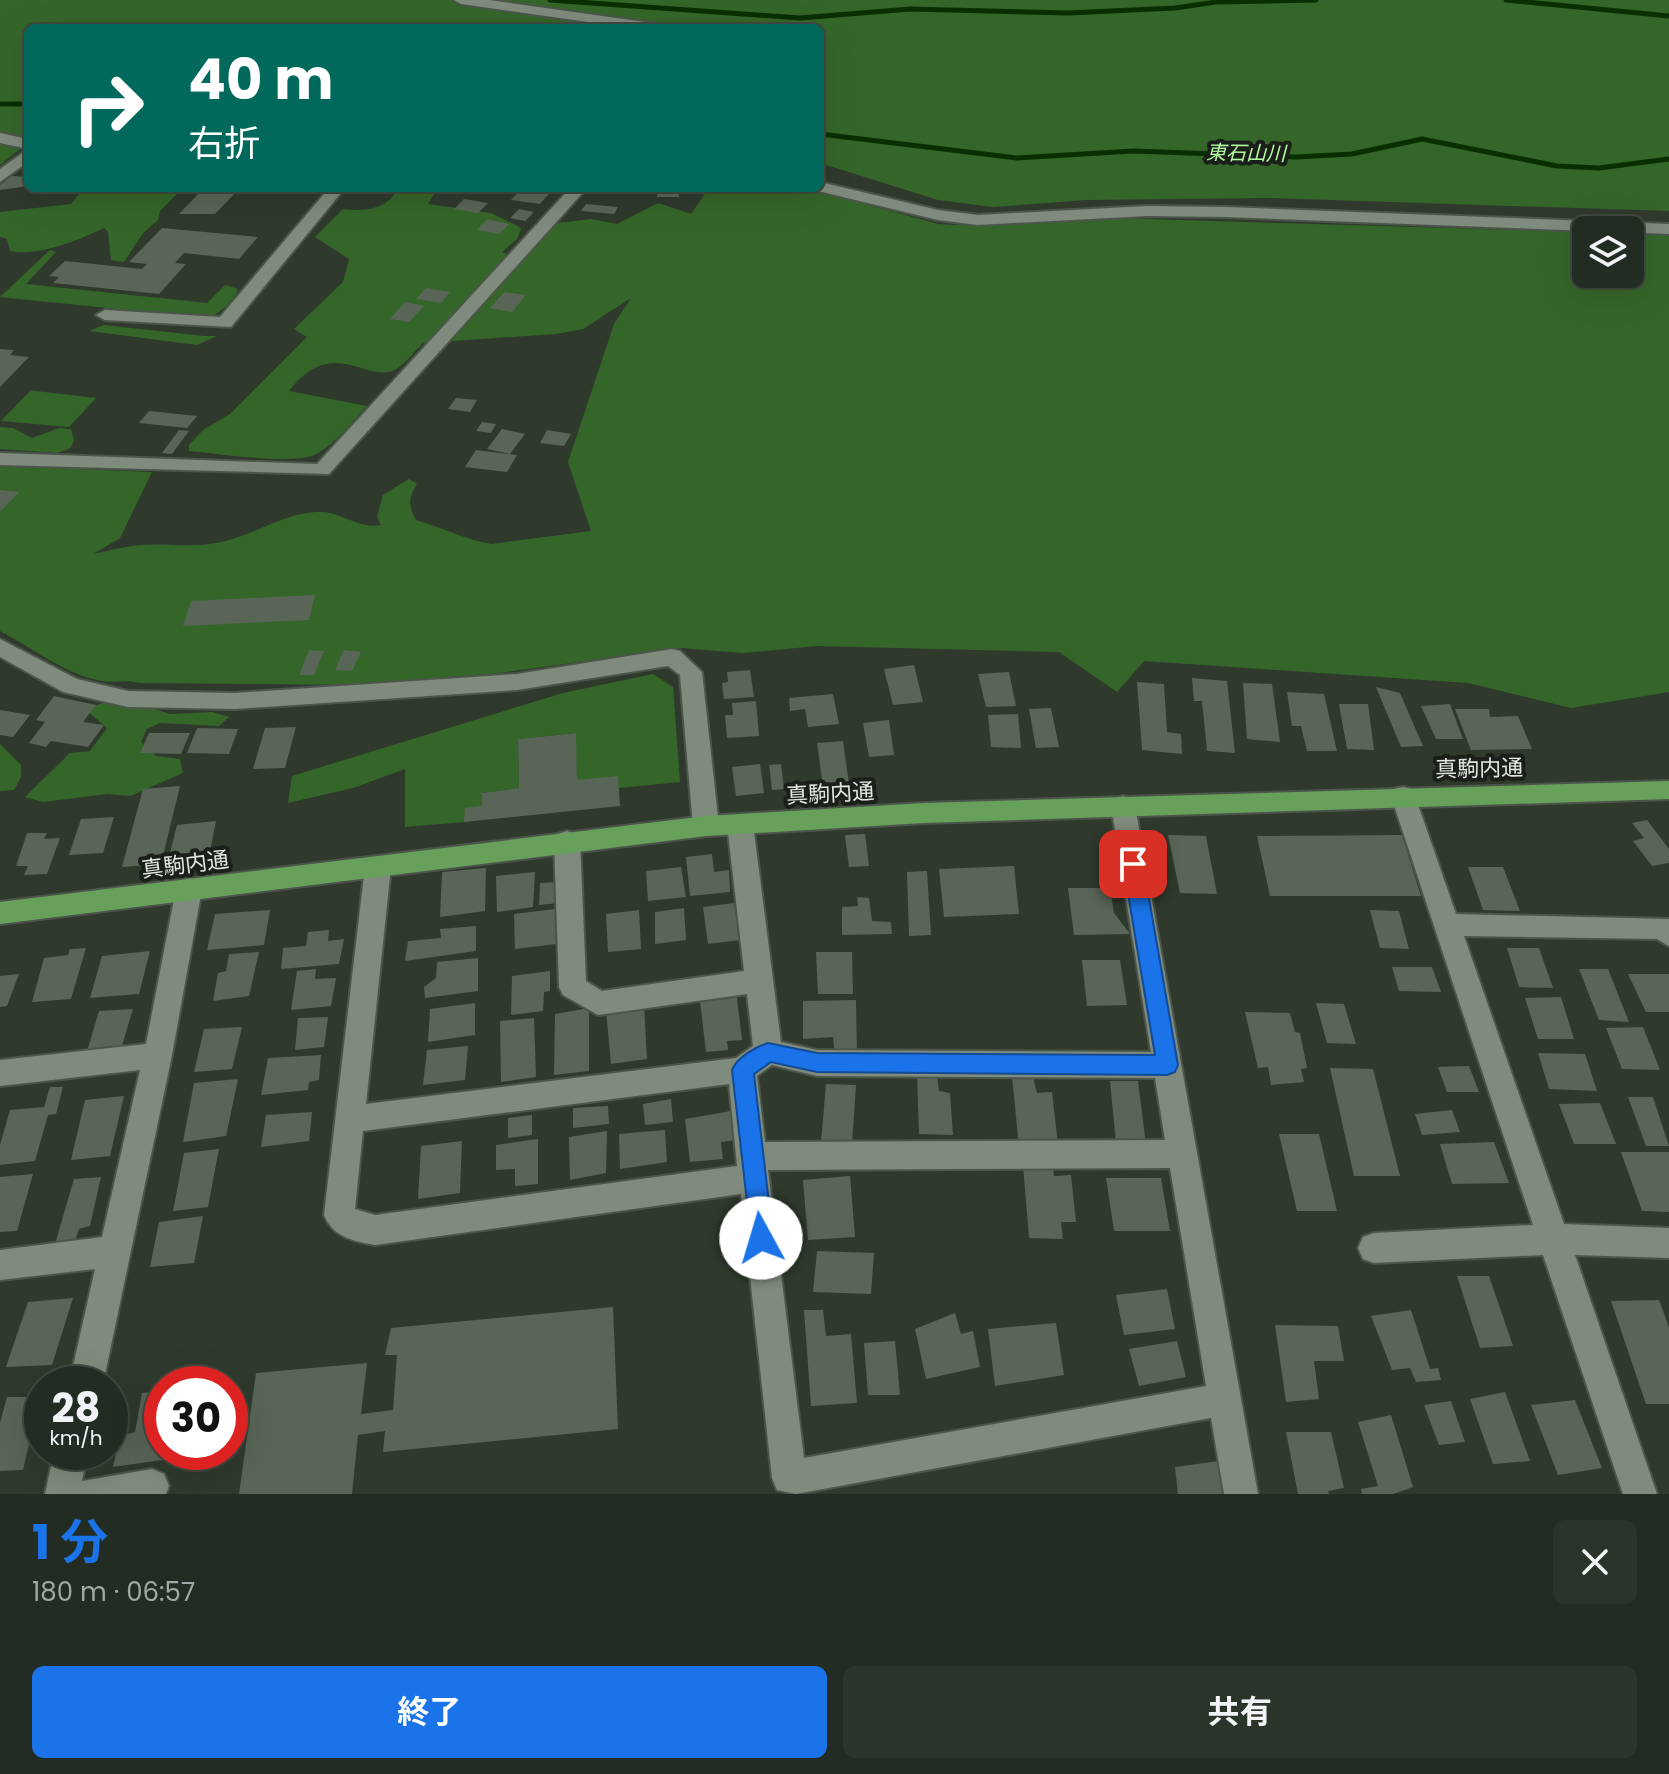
<!DOCTYPE html>
<html lang="ja">
<meta charset="utf-8">
<style>
body{margin:0;font-family:Poppins,"Noto Sans JP",sans-serif;background:#2b342a;color:#f1f3f6;height:100vh;display:flex;flex-direction:column;font-size:30px;white-space:nowrap}
*{box-sizing:border-box;margin:0}
p{font-size:26px;color:#a3a7a5}
.icon{flex:none;width:44px;height:44px;fill:none;stroke:currentColor;stroke-width:2;stroke-linecap:round;stroke-linejoin:round}
.map{position:relative;height:1494px;overflow:hidden}
.panel{display:flex;flex-direction:column;background:#232c22;flex:1}
.panel>*{flex:none}
.banner{position:absolute;left:24px;top:24px;width:800px;height:168px;border-radius:12px;box-shadow:0 8px 32px #0002,0 0 0 2px #404840;background:#00695c;color:#fff;overflow:hidden}
.tools{position:absolute;left:1572px;top:216px;display:grid;gap:16px}
.tools a{display:grid;place-items:center;width:72px;height:72px;border-radius:12px;background:#232c22;box-shadow:0 8px 32px #0002,0 0 0 2px #404840;font-size:40px}
.speed{position:absolute;left:24px;top:1366px;display:flex;gap:16px;font-size:40px;font-weight:700;text-align:center}
.speed>*{display:grid;place-content:center;width:104px;height:104px;border-radius:50%;background:#232c22;box-shadow:0 8px 32px #0002,0 0 0 2px #404840;line-height:1}
.speed small{font-size:20px;font-weight:400}
.speed .limit{border:12px solid #d22;background:#fff;color:#111}
.pin{position:absolute;display:grid;place-items:center;width:68px;height:68px;color:#fff;margin:-34px;border-radius:16px;box-shadow:0 4px 12px #0006}
.me{position:absolute;width:88px;margin:-44px;rotate:354deg;stroke-linejoin:round;filter:drop-shadow(0 0 6px #0008)}
.turn{display:flex;align-items:center;gap:28px;height:168px;padding:0 32px;font-size:36px}
.turn .icon{width:104px;height:104px;stroke-width:2.5}
.turn b{display:block;font-size:56px;line-height:68px}
.round{display:grid;place-items:center;flex:none;width:84px;height:84px;border-radius:12px;background:#2b342a}
.overview{display:flex;align-items:center;justify-content:space-between;height:136px;padding:0 32px}
h1{font-size:48px;font-weight:700;line-height:60px;color:#1a73e8}
.action{display:flex;gap:16px;margin-top:auto;padding:16px 32px}
.action a{flex:1;height:92px;border-radius:12px;background:#1a73e8;color:#fff;font-size:32px;font-weight:700;line-height:92px;text-align:center}
.action a+a{background:#2b342a;color:#f1f3f6}
.map>svg:first-child{display:block}
.green{fill:#356629}
.lines{fill:none;stroke-linecap:round;stroke-linejoin:round}
.stream{stroke:#082f00;stroke-width:5}
.building{fill:#596557}
.street-casing{stroke:#4c554a;stroke-width:4}
.secondary-casing{stroke:#4c554a;stroke-width:4}
.highway-casing{stroke:#4c554a;stroke-width:4}
.street{fill:#7f8b7c;fill-rule:evenodd}
.secondary{fill:#7f8b7c;fill-rule:evenodd}
.highway{fill:#67a05a;fill-rule:evenodd}
.route{fill:#1a73e8;stroke:#114b97;stroke-width:2}
.labels{text-anchor:middle;stroke-width:8;stroke-linejoin:round;paint-order:stroke}
.far-water-label{font-size:20px;font-style:italic;fill:#b2fba2;stroke:#1a1f19}
.street-label{font-size:22px;fill:#e1e8df;stroke:#1a1f19}
</style>
<div class="map">
<svg width="1669" height="1494" viewBox="0 0 1669 1494">
<rect width="100%" height="100%" fill="#2f3a2d"/>
<!-- green -->
<path class="green" d="M0 0H1669V211L1267 198 1087 200 993 207 938 200 820 163V28H28V143L0 165Z
M84 188H183L160 211 158 220 143 233 124 262 111 260 108 232 104 228C78 240 38 257 10 251L7 239 0 237V212L71 204Z
M399 188H438L428 204 491 213 518 226 521 229 517 239 502 252 522 260 558 223 591 219 617 224 658 203 691 214 709 188H807L938 224 979 226 1112 218 1586 232V274H1630V233L1669 235V692L1571 708 1468 683 1144 661 1117 692 1059 652 817 646 743 653 681 648 499 673 365 685 140 683C126 679 116 683 102 681 68 676 31 647 0 631V466L152 472 120 538 93 554C109 551 125 546 142 545 164 543 187 547 210 544 247 540 280 514 316 512 340 510 358 530 381 525L377 517 383 495 409 479 417 484C408 498 408 506 416 520 441 527 466 540 491 544L591 531 568 462 614 324 631 298 583 329 556 334 423 343C415 351 406 363 396 369 368 386 334 333 289 391L367 406C352 422 338 441 318 453 297 467 217 453 189 451V445L203 430 230 414 307 337 294 329 343 282 349 259 315 237 343 209C365 212 386 210 399 188Z
M50 250 56 252 26 284 207 303 225 285 238 289C235 300 219 315 206 318L0 297Z
M104 325 204 336H217L197 345 89 331Z
M31 390 36 391 96 398 69 427 1 421Z
M0 427 13 428 32 438 59 428 71 429 74 440 71 448 57 453 0 449Z
M653 674 673 687 680 782 618 788 577 780 575 733 518 739 519 788 482 793V806L464 822 405 827V769L353 788 288 803 292 776 563 693Z
M104 702 138 704 170 714 212 712 229 717 219 726 160 723 147 729 141 742 156 756 180 759 183 773 130 796 107 794 43 802 25 797 70 753 90 751 107 728 86 710Z
M0 744 21 765V777L14 790 0 791Z"/>
<g class="lines">
<!-- stream -->
<path class="stream" d="M550 0 800 18 910 9 1069 13 1175 8 1216 2 1316 0
M1506 0 1669 16
M0 104H28
M820 134 1017 158 1133 151 1296 157 1352 154 1422 139 1557 166 1599 168 1669 159"/>
</g>
<!-- building -->
<path class="building" d="M11 176 28 177V186L0 190V185Z
M204 188H240L215 214H179Z
M522 188H554L540 204 511 200Z
M658 188H679V197H657Z
M464 199 488 203 478 213 454 209Z
M586 204 618 207 614 214 581 211Z
M519 209 534 212 525 221 510 218Z
M487 219 509 224 499 234 477 230Z
M162 228 258 237 239 259 184 253 175 263 186 264 159 294 53 283 59 277 49 276 65 261 142 269 147 264 129 262Z
M426 288 450 292 441 303 416 299Z
M504 292 526 295 512 312 490 308Z
M405 302 424 306 409 322 390 319Z
M0 349 14 350 10 355 29 357 0 387Z
M456 398 477 400 470 412 448 409Z
M149 411 197 416 187 428 139 423Z
M482 422 496 424 491 433 476 431Z
M502 429 525 434 510 454 487 449Z
M179 430 189 431 172 454 162 453Z
M547 430 571 434 564 446 540 443Z
M476 450 508 454 517 455 507 472 465 467Z
M0 490 19 492 0 512Z
M315 595 309 620 183 626 191 601Z
M309 650 324 651 314 675H299Z
M344 650 361 652 352 671 335 670Z
M914 665 923 702 893 705 884 669Z
M750 670 754 697 724 699 722 683 728 682 727 672Z
M1009 672 1016 706 986 707 978 674Z
M1192 678 1227 681 1235 753 1207 751 1202 701H1194Z
M1137 682 1164 684 1167 732 1181 734 1182 754 1142 750Z
M1243 683 1272 684 1280 742 1247 739Z
M1376 687 1400 693 1423 746 1401 747Z
M1287 692 1324 694 1337 751H1307L1301 726H1292Z
M833 694 839 724 808 727 805 709 790 711 789 698Z
M54 696 96 705 83 722 104 725 88 747 51 741 46 747 29 743 45 722 36 720Z
M756 701 759 736 727 738 725 715H733L732 703Z
M1339 704H1368L1374 750 1347 749Z
M1450 704 1463 739H1436L1421 706Z
M1051 708 1059 747 1036 748 1029 709Z
M1455 709H1489L1490 717 1518 716 1532 749 1471 750Z
M0 710 30 715 13 737 0 735Z
M1018 714 1021 748 991 747 988 715Z
M889 720 894 755 869 757 863 723Z
M296 727 285 768 253 769 265 728Z
M197 728 238 729 229 754 187 753Z
M149 733H190L181 754 140 753Z
M576 733 577 780 618 776 620 806 464 822 465 808 482 806V793L519 788 518 739Z
M843 741 849 784 823 786 817 743Z
M760 764 764 793 736 796 732 767Z
M781 764 784 789 772 790 769 765Z
M180 786 161 864 122 867 143 789Z
M114 817 103 853 69 855 81 819Z
M1647 820 1669 849V863L1652 866 1633 841 1644 838 1632 823Z
M216 821 209 857 168 861 177 825Z
M27 833H47L44 839 60 838 47 874 24 875 28 866H16Z
M865 834 869 866 849 867 845 835Z
M1168 835 1206 836 1217 894 1180 893Z
M1402 835 1421 896H1270L1257 836Z
M712 854 714 872 729 870 730 892 690 896 686 857Z
M1014 866 1019 914 944 917 939 869Z
M681 867 686 897 648 901 646 871Z
M1468 867H1503L1520 911 1483 910Z
M486 868 485 911 440 917 442 872Z
M927 871 931 935 909 936 907 872Z
M535 872 533 907 497 912 496 876Z
M559 882V903L539 905 540 883Z
M1068 888H1110L1114 913 1130 934 1074 935Z
M857 897 869 898 872 921 891 922 892 934 842 935V907L858 906Z
M734 903 740 940 708 944 703 907Z
M684 908 686 940 655 944V912Z
M555 909 556 944 515 949 514 914Z
M270 910 264 945 207 950 215 914Z
M639 910 641 949 608 952 606 914Z
M1370 910 1399 911 1409 949 1380 948Z
M476 926V951L405 961 408 941 441 938 440 929Z
M329 930 328 941 344 939 339 964 281 969 283 948 306 946 308 932Z
M86 948 71 999 32 1002 44 958 68 955 70 949Z
M1507 948H1539L1553 988 1519 987Z
M150 951 139 994 90 998 102 956Z
M259 952 249 996 213 1001 218 973 226 971 229 954Z
M816 952H852L853 994H818Z
M478 958V991L425 998 424 987 436 978 437 962Z
M1082 960H1120L1127 1005 1087 1006Z
M1392 967H1432L1441 992 1399 991Z
M316 969 315 979 336 978 331 1006 291 1010 297 971Z
M1579 969H1608L1629 1022 1599 1020Z
M550 971V991L544 992 543 1011 511 1015 512 976Z
M19 974 7 1006 0 1007V976Z
M1628 974H1669V1012H1646Z
M736 990 742 1040 727 1041 728 1050 706 1052 699 993Z
M1561 997 1574 1039H1538L1525 998Z
M856 1000 857 1056H835L833 1037 803 1039V1001Z
M475 1003V1035L428 1042 430 1009Z
M1316 1003 1344 1004 1356 1044 1327 1043Z
M644 1005 647 1059 611 1064 606 1010Z
M589 1008V1071L554 1075 555 1014Z
M133 1009 120 1052 86 1055 99 1011Z
M1245 1012 1290 1013 1295 1032 1300 1033 1307 1068 1301 1069 1304 1082 1271 1085 1268 1067 1258 1068Z
M328 1017 324 1047 295 1050 298 1018Z
M534 1018 536 1077 501 1082 500 1021Z
M242 1027 232 1069 194 1072 204 1029Z
M1643 1027 1660 1070 1622 1069 1606 1028Z
M468 1046 465 1080 423 1085 427 1050Z
M1538 1053 1585 1054 1597 1091 1549 1089Z
M321 1055 319 1080 309 1082 308 1090 261 1095 268 1058Z
M1469 1066 1479 1092H1447L1438 1067Z
M1330 1068 1373 1069 1400 1176H1354Z
M917 1075 937 1076 939 1091 950 1093 953 1135 919 1134Z
M1012 1076 1033 1077 1037 1093 1052 1092 1058 1145 1019 1147Z
M238 1079 226 1136 183 1142 194 1083Z
M1110 1081H1138L1146 1145 1116 1143Z
M826 1084 856 1085 852 1143H821Z
M50 1087H63L56 1114 48 1115 35 1161 0 1165V1145L10 1110 44 1107Z
M124 1096 110 1156 71 1160 85 1100Z
M1628 1097H1653L1669 1146H1646Z
M671 1099 673 1122 645 1125 643 1104Z
M1600 1103 1616 1144H1574L1559 1104Z
M608 1106 609 1124 573 1128V1108Z
M1452 1110 1460 1132 1422 1135 1415 1114Z
M731 1111 736 1140 721 1142 723 1159 690 1162 685 1119Z
M312 1112 309 1141 261 1147 266 1115Z
M532 1115V1135L508 1138V1118Z
M665 1130 667 1162 620 1169 619 1134Z
M607 1131 606 1173 570 1180 569 1137Z
M1279 1134H1319L1337 1211H1297Z
M538 1139V1184L515 1186V1169L496 1170V1145Z
M462 1141 460 1193 418 1199 421 1146Z
M1494 1142 1509 1183 1452 1184 1440 1144Z
M219 1149 208 1207 173 1211 184 1153Z
M1621 1152H1669V1212L1642 1211Z
M1023 1165 1053 1167 1054 1176 1071 1175 1076 1222H1061L1063 1239 1029 1238Z
M33 1174 17 1231 0 1232V1177Z
M850 1176 855 1237 808 1240 803 1180Z
M101 1177 90 1226 79 1229 75 1241 55 1244 74 1179Z
M1106 1178H1161L1170 1231H1114Z
M203 1216 194 1263 150 1267 159 1222Z
M817 1251 874 1253 871 1294 813 1292Z
M1457 1276H1489L1513 1346 1480 1348Z
M1167 1289 1175 1329 1124 1335 1116 1295Z
M73 1298 52 1365 6 1367 28 1302Z
M1659 1300 1669 1327V1404H1646L1611 1301Z
M613 1307 618 1429 383 1452 385 1431 358 1435 352 1494H239L256 1373 367 1363 361 1414 393 1410 397 1355H385L391 1328Z
M804 1310H823L826 1336 851 1334 857 1403 811 1406Z
M1411 1310 1430 1369 1438 1368 1441 1380 1416 1382 1410 1368 1392 1370 1371 1316Z
M955 1313 961 1334 973 1331 980 1367 926 1379 915 1329Z
M1056 1323 1064 1375 995 1386 988 1329Z
M1275 1325 1338 1326 1344 1361H1314L1319 1399 1286 1402Z
M895 1341 900 1395H868L864 1343Z
M1177 1341 1186 1377 1139 1386 1129 1349Z
M162 1391V1460L113 1467 120 1436 135 1432 142 1393Z
M1505 1392 1530 1461 1493 1464 1470 1399Z
M7 1397H40L23 1470 0 1471V1423Z
M1575 1400 1602 1468 1558 1475 1531 1405Z
M1451 1401 1465 1442 1439 1445 1424 1405Z
M1391 1415 1413 1487 1393 1494H1362L1361 1489 1378 1486 1358 1422Z
M1286 1432H1331L1344 1488 1328 1491 1329 1494H1298Z
M1219 1461 1224 1494H1178L1175 1467Z"/>
<g class="lines">
<!-- street casing -->
<g class="street-casing">
<path id="street" d="M454 0H489L659 24 666 28H631L461 4Z
M0 133 28 139V149L0 143Z
M28 149V162L0 182V169Z
M329 188H345L231 327 105 320 96 315 105 310 220 317Z
M570 188H587L329 474 0 465V453L317 464Z
M0 639 77 679 128 691 235 693 517 674 672 649 680 651 702 672 719 826 715 833 706 836 697 833 693 826 680 675 668 666 517 690 235 709 128 707 63 692 0 657Z
M1403 787 1412 789 1415 796 1456 914 1669 919V946L1657 939 1464 936 1564 1224 1669 1228V1258L1575 1255 1657 1494H1623L1543 1255 1374 1263 1363 1259 1358 1248 1363 1237 1374 1233 1533 1225 1391 796 1394 789Z
M1123 796 1132 799 1135 806 1258 1494H1224L1211 1418 796 1494 777 1490 772 1478 741 1194 375 1245C353 1241 333 1237 324 1215L365 867 369 860 378 857 387 860 391 867 366 1104 736 1058 753 1046 747 994 598 1015 563 995 559 987 554 841 558 834 567 831 576 834 580 841 586 981 602 991 744 971 727 824 731 817 740 814 749 817 753 824 781 1042 817 1050 1151 1052 1111 806 1114 799ZM772 1065 817 1076 1155 1078 1165 1140 765 1142 757 1076ZM729 1084 737 1166 375 1215 355 1209 363 1131ZM1170 1168 1206 1386 804 1458 768 1170Z
M189 878 198 882 202 889 172 1055 103 1384H69L95 1269 0 1280V1250L102 1237 140 1070 0 1086V1060L146 1044 176 889 180 882Z
M54 1452H88L82 1481 152 1469 164 1474 169 1486 166 1494H45Z"/>
</g>
<!-- secondary casing -->
<g class="secondary-casing">
<path id="secondary" d="M820 182 938 210 978 215 1147 206 1227 207 1669 224V234L1227 217 1147 216 978 225 938 220 814 190 813 188H820Z"/>
</g>
<!-- highway casing -->
<g class="highway-casing">
<path id="highway" d="M1669 781V799L924 823 706 836 0 924V902L706 816 924 803Z"/>
</g>
<!-- street -->
<use href="#street" class="street"/>
<!-- secondary -->
<use href="#secondary" class="secondary"/>
<!-- highway -->
<use href="#highway" class="highway"/>
</g>
<!-- route -->
<path class="route" d="M1133 856 1143 864 1178 1065 1175 1072 1167 1075 817 1072 771 1062 754 1074 773 1238 769 1246 761 1249 752 1246 732 1070C737 1057 756 1047 768 1043L817 1053 1155 1055 1123 864Z"/>
<g class="labels">
<!-- far-water labels -->
<g class="far-water-label">
<text transform="translate(1246 153) rotate(1)" y="7">東石山川</text>
</g>
<!-- street labels -->
<g class="street-label">
<text transform="translate(1479 768) rotate(-1)" y="8">真駒内通</text>
<text transform="translate(830 793) rotate(-3)" y="8">真駒内通</text>
<text transform="translate(185 864) rotate(-7)" y="8">真駒内通</text>
</g>
</g>
</svg>
<div class="tools">
<a><svg class="icon" aria-label="layers" viewBox="0 0 24 24"><path d="M12 4l9 5-9 5-9-5zM3 14l9 5 9-5"/></svg></a>
</div>
<div class="speed"><div>28<small>km/h</small></div><div class="limit">30</div></div>
<div class="pin" style="left:1133px;top:864px;background:#d93025"><svg class="icon" aria-label="arrive" viewBox="0 0 24 24"><path d="M6 21V4h12l-3 4 3 4H6"/></svg></div>
<svg class="me" style="left:761px;top:1238px" viewBox="-20 -20 40 40"><circle r="19" fill="#fff"/><path d="M0-13L10 11 0 6-10 11z" fill="#1a73e8"/></svg>
<div class="banner">
<div class="turn"><svg class="icon" aria-label="right" viewBox="0 0 24 24"><path d="M7 20v-9h11M14 6l5 5-5 5"/></svg><div><b>40 m</b>右折</div></div>
</div>
</div>
<section class="panel">
<div class="overview"><div><h1>1 分</h1><p>180 m · 06:57</p></div><a class="round"><svg class="icon" aria-label="close" viewBox="0 0 24 24"><path d="M6 6l12 12M18 6L6 18"/></svg></a></div>
<div class="action"><a>終了</a><a>共有</a></div>
</section>
